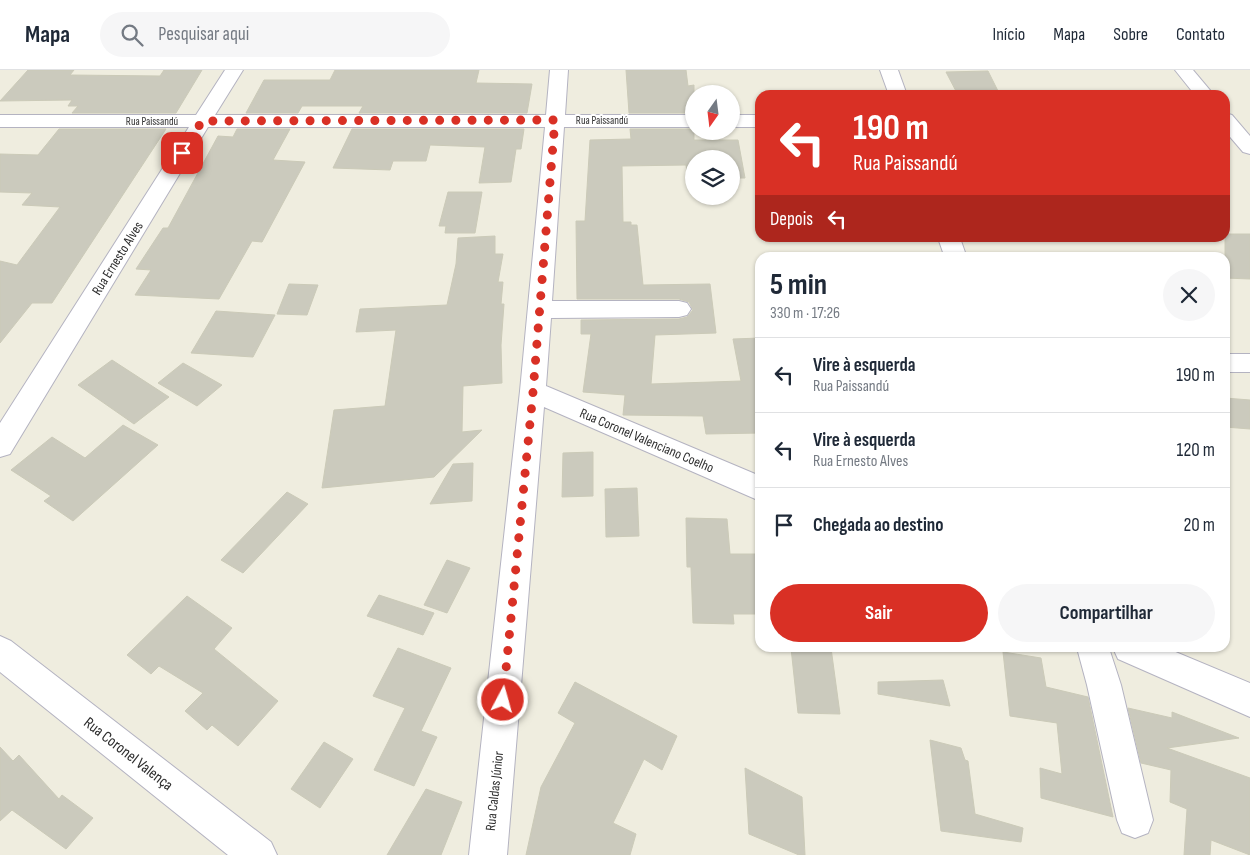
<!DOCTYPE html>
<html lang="pt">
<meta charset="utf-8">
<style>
body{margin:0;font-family:"Sofia Sans Condensed",sans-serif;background:#f6f6f7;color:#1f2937;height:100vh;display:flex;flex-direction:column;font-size:19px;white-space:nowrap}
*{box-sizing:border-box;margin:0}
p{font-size:16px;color:#747a83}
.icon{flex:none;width:28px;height:28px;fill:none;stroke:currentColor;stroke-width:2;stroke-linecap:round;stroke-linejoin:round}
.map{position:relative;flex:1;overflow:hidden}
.side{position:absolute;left:755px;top:182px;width:475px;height:400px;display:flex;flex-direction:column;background:#fff;border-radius:15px;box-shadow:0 1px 4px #0004}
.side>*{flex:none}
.banner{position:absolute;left:755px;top:20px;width:475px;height:152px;border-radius:15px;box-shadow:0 1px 4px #0004;background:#d93025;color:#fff;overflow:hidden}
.needle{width:32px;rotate:194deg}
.buttons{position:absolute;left:685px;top:15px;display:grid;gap:10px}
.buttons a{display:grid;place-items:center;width:55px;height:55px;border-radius:50%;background:#fff;box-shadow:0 1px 4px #0004;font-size:25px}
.pin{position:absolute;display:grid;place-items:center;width:42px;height:42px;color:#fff;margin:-21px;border-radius:10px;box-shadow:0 2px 8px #0006}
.me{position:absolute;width:55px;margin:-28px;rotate:6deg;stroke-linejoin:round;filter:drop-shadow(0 0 4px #0008)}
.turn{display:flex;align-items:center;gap:18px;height:105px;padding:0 15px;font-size:22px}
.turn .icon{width:65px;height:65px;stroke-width:2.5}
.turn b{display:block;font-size:35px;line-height:42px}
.then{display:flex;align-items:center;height:48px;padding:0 15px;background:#0003;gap:10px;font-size:19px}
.round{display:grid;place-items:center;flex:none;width:52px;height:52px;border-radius:26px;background:#f6f6f7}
.overview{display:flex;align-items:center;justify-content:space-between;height:85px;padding:0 15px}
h1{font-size:30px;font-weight:700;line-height:38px}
.cta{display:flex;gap:10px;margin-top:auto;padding:10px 15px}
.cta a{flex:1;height:58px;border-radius:30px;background:#d93025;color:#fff;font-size:20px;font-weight:700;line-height:58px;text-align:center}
.cta a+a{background:#f6f6f7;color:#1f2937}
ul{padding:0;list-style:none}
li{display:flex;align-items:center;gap:15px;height:75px;padding:0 15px;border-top:1px solid #e0e1e3}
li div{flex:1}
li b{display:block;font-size:19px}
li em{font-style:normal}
header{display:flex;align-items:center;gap:30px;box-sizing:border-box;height:70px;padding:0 25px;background:#fff;border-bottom:1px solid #e0e1e3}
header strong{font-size:24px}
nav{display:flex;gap:28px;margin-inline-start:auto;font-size:18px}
.search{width:350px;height:45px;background:#f6f6f7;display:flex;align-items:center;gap:12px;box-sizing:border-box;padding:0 18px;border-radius:28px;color:#747a83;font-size:19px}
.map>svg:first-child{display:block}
.building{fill:#cbcabd;stroke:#cbcab8}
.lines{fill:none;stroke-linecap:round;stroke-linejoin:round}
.minor-casing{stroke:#b4b3c1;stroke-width:2}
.minor{fill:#fff;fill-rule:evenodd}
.route{stroke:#d93025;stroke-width:9;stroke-dasharray:0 16.2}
.labels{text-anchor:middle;stroke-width:4;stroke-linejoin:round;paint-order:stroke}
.far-street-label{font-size:11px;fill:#2d2d2d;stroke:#fff}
.street-label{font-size:14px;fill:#2d2d2d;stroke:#fff}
.near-street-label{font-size:16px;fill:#2d2d2d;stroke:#fff}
</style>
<header>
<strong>Mapa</strong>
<div class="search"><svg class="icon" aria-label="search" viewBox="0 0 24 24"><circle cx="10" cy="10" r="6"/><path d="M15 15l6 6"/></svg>Pesquisar aqui</div>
<nav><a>Início</a><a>Mapa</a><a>Sobre</a><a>Contato</a></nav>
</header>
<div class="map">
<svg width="1250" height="785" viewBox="0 0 1250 785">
<rect width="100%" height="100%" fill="#efeddf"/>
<!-- building -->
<path class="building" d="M28 0H74L70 5 160 6 164 0H202L176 43H72L78 36H68L72 30 0 31Z
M335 0H479L476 13 532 14 527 43H359L363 36H302L298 43H246L264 10H330Z
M626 0H686L688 16 694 15V43H629Z
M988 1 1000 25H958L946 2Z
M59 59H166L52 233H32L0 273V191L17 195 60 137 22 135 32 123 0 122V84L38 85Z
M237 59H290L273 90 305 92 262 172 252 171 219 229 135 225 151 200 136 199 163 158H168L218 66 233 67Z
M352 59H524L521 79H516L511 112 479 113 485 77 430 75 426 91H393L390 100 333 98Z
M630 59H694V70H738L745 108H731V89H694V108H688L686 95 622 96 623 152H631V155H637L643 215 710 214 716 263 655 265 651 314 741 311 733 269 760 268V363L706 364 703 346 623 345 625 325 583 322 591 264H581V250L679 249 687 247 693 240 689 232 679 229H577L576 151H585L590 70 631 69Z
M448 122H482L475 163H445L446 156H439Z
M1225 164H1250V209L1225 208Z
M495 166V184H503L498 212H503L501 234H504L501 275 502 313 463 316 462 362 482 360 434 407 322 418 334 340 385 336 396 260 356 262 360 239 447 235 456 194 458 168Z
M289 214 318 215 307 245 277 244Z
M216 241 275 245 253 287 191 283Z
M112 290 169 327 134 354 78 315Z
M183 293 222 315 197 336 158 313Z
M1225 328 1250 330V359L1225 357Z
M123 355 158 375 73 451 44 431 51 426 11 400 52 367 85 388Z
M593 382V426L562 427 563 383Z
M473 393 472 431 430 434 453 394Z
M637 418 639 466 606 467 605 419Z
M287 422 308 434 243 503 221 490Z
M686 448 727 449 730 484H760V544H733L734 554 693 553 691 497H687Z
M447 490 470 498 447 543 424 535Z
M379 525 434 543 423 565 367 546Z
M187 526 232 558 214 579 278 631 238 676 212 655 207 660 185 641 203 623 159 596 151 604 127 585Z
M398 578 451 598 421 661 437 667 414 716 374 700 405 638 373 626Z
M791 578H831L840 644 798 643Z
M1003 582 1041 588 1046 617 1088 627 1113 747 1041 728 1040 698 1062 704 1057 653 1010 646Z
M943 610 950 636 878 624V612Z
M575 612 677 666 662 700 644 689 613 753 636 764 630 785H526L541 717 575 653 558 643Z
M1128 638 1172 648V642L1239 668 1167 678 1250 708V785L1211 770 1210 785H1184L1187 739 1170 732 1171 700 1141 693Z
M930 670 961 678 965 690 968 691 975 744 1023 758 1021 772 941 761Z
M324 672 353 689 320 738 291 719Z
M0 677 13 691 19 685 59 729 62 725 93 748 66 779 12 740 0 751Z
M745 698 802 727 805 785H799L749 764Z
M426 719 462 732 441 785H387Z"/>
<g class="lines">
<!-- minor casing -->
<g class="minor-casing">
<path id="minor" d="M225 0H243L215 45H546L550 0H568L565 45H694V57H564L552 231H679L687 233 691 239 687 245 679 247 551 248 546 316 760 406V431L544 337 507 785H469L520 321 545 57H208L10 384 0 387V353L189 57H0V45H196Z
M880 0H898L907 25H889Z
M1175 0H1193L1214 25H1195Z
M1225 43 1232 45 1250 66V84L1243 82 1225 61Z
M731 45H760V57H731Z
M938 168H960L967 188H945Z
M1225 284H1250V302H1225Z
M0 566 11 571 271 772 277 785H228L0 602Z
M1077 578H1109L1121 615 1153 750 1148 763 1135 768 1122 763 1117 750 1087 615Z
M1113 578H1166L1250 613V647L1118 589Z"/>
</g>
<!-- minor -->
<use href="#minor" class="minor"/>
</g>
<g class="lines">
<!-- route -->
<path class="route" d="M182 83 202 51 555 50 533 322 503 630"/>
</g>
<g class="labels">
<!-- far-street labels -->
<g class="far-street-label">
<text x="602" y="54">Rua Paissandú</text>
<text x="152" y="55">Rua Paissandú</text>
</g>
<!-- street labels -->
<g class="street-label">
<text transform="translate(117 188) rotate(-58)" y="5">Rua Ernesto Alves</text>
<text transform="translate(647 370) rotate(23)" y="5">Rua Coronel Valenciano Coelho</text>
<text transform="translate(494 721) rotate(-84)" y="5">Rua Caldas Júnior</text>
</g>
<!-- near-street labels -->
<g class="near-street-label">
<text transform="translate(129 683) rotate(38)" y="6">Rua Coronel Valença</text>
</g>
</g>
</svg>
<div class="buttons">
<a><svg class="needle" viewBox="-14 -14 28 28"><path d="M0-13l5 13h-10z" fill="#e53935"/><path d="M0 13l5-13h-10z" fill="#747a83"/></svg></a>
<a><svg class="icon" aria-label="layers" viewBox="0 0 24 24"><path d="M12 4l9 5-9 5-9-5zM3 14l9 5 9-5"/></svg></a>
</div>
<div class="pin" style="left:182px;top:83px;background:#d93025"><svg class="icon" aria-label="arrive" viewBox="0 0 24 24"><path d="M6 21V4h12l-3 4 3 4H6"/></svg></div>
<svg class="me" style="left:503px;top:630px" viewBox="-20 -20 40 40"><circle r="17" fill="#d93025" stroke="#fff" stroke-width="3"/><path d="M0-11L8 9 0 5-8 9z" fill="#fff"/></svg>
<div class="banner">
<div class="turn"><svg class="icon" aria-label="left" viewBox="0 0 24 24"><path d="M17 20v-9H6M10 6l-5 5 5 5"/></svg><div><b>190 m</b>Rua Paissandú</div></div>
<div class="then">Depois<svg class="icon" aria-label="left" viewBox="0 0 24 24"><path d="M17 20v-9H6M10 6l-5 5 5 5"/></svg></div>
</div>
<section class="side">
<div class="overview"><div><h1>5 min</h1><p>330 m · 17:26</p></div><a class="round"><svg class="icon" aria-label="close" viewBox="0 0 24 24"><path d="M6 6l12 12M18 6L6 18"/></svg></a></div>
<ul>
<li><svg class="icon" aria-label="left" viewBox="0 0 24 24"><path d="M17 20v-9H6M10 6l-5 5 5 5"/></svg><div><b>Vire à esquerda</b><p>Rua Paissandú</p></div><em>190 m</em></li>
<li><svg class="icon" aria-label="left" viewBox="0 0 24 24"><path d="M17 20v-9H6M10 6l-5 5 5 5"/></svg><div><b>Vire à esquerda</b><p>Rua Ernesto Alves</p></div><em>120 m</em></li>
<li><svg class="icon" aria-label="arrive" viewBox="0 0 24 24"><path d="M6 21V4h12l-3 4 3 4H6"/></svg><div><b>Chegada ao destino</b></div><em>20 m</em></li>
</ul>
<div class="cta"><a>Sair</a><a>Compartilhar</a></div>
</section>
</div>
